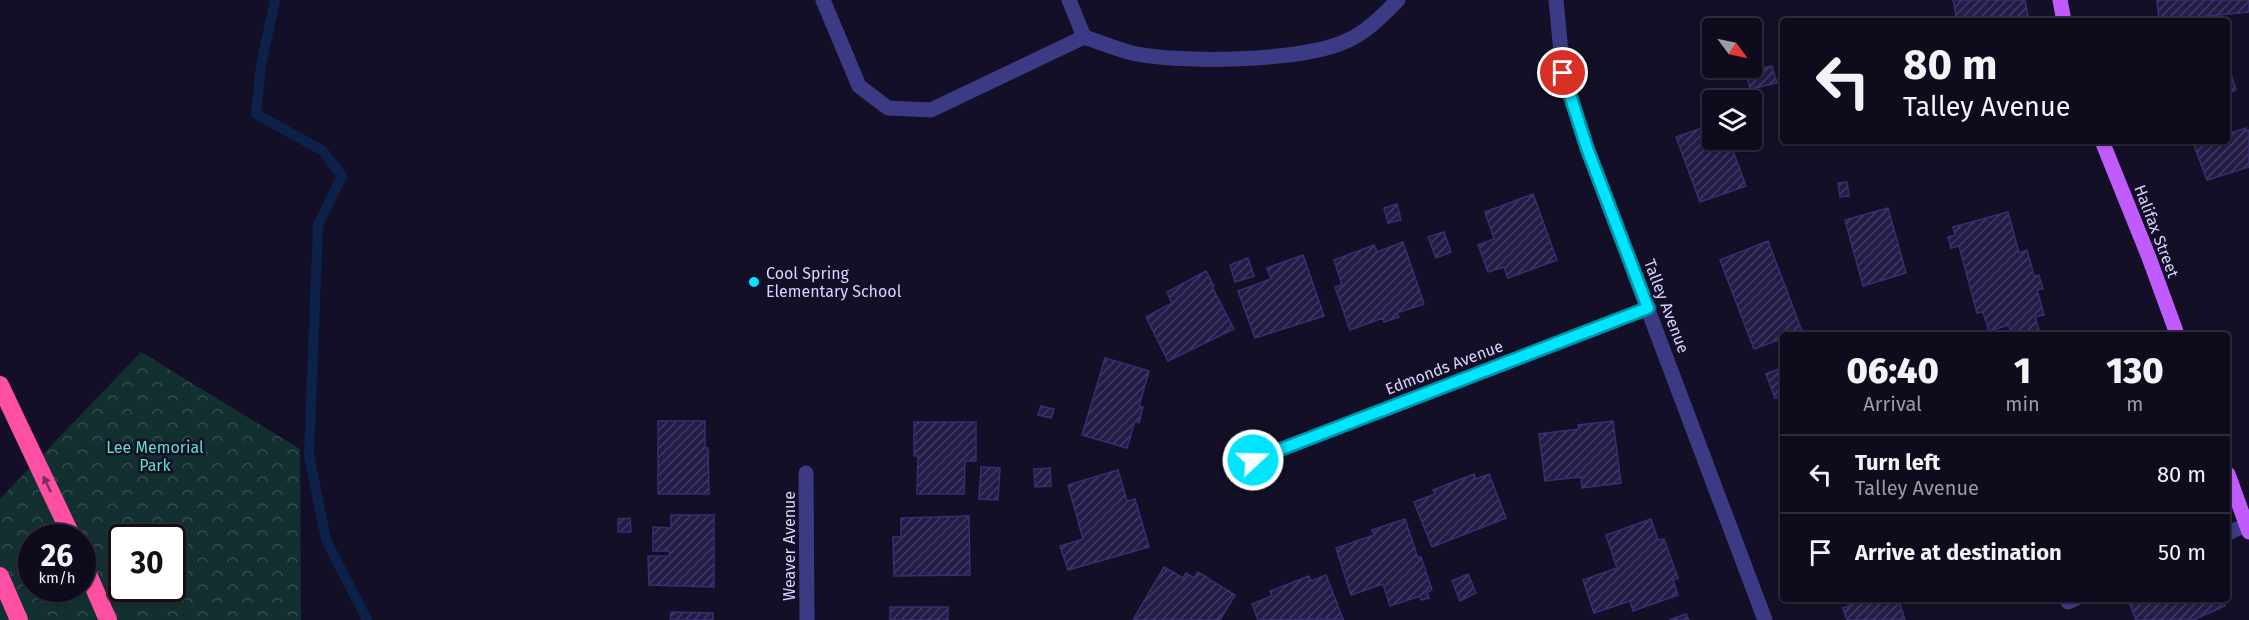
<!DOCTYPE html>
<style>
body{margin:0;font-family:"Fira Sans",sans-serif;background:#171425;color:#f1f3f6;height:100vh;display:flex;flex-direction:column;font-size:22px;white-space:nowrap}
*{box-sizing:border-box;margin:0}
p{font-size:20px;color:#9b9ba3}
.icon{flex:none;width:33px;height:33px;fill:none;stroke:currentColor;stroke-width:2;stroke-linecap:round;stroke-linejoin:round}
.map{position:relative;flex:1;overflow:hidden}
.details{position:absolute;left:1780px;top:332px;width:450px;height:270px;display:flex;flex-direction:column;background:#0e0b1c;border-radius:6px;box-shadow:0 2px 4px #0004,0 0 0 2px #2e2b3b}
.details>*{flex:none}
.banner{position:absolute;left:1780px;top:18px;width:450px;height:126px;border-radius:6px;box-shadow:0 2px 4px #0004,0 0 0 2px #2e2b3b;background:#0e0b1c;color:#f1f3f6;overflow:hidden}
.needle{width:39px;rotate:123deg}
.tools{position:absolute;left:1702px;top:18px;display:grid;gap:12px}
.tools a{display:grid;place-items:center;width:60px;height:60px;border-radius:6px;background:#0e0b1c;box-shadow:0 2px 4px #0004,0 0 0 2px #2e2b3b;font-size:30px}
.speed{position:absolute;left:18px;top:524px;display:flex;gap:12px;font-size:30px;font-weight:700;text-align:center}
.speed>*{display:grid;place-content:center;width:78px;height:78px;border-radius:50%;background:#0e0b1c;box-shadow:0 2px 4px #0004,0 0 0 2px #2e2b3b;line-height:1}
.speed small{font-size:15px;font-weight:400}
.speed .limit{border:3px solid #111;border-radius:9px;background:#fff;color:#111}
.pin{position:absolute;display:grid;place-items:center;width:51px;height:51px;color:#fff;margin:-26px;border:3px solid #fff;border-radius:50%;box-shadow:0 2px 6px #0007}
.me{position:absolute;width:66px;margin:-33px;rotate:69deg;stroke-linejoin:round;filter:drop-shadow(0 0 4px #0008)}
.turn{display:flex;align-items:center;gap:21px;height:126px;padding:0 24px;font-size:27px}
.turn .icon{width:78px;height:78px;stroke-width:2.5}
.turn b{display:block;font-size:42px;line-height:51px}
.eta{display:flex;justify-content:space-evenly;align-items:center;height:102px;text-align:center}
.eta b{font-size:36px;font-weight:800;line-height:42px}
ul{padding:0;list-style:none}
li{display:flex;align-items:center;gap:18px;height:78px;padding:0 24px;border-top:2px solid #2e2b3b}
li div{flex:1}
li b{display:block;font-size:22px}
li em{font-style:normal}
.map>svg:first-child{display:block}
.park{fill:url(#park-crowns);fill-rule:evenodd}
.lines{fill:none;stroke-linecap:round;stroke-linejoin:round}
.stream{stroke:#0c2248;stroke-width:10}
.building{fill:url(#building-hatch);stroke:#3b2d73;stroke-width:1.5}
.minor{stroke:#3d3a85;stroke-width:15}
.major{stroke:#c25bff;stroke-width:15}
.highway{stroke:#ff4fa3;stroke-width:18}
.oneway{fill:#7d2c5e}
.route-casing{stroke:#0095a6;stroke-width:15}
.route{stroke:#00e5ff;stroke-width:10}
.poi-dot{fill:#00e5ff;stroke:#130f26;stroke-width:2}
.labels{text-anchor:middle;stroke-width:5;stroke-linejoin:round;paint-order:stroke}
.street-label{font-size:16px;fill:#d9d4ff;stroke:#130f26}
.poi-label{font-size:16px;fill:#d9d4ff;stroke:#130f26;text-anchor:start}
.park-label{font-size:16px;fill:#5fe0c0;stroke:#130f26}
</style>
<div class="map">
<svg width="2249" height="620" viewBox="0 0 2249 620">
<defs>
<pattern id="park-crowns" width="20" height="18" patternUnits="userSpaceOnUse" patternTransform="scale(1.5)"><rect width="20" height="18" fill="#12302f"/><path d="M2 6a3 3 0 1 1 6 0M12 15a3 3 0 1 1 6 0" fill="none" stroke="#344d4e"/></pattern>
<pattern id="building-hatch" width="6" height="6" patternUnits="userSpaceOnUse" patternTransform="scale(1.5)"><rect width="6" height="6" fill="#241b47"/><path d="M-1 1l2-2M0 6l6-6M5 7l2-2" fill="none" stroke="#433b63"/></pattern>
</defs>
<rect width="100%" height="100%" fill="#130f26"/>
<!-- park -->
<path class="park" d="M141 352 300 449 301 620H0V499ZM32 537H82V588H32ZM122 537H172V588H122Z"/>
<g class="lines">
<!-- stream -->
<path class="stream" d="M275 0 261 65 256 114 323 151 342 176 318 225 309 455 326 540 367 620"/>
</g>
<!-- building -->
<path class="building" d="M1953 0H2025L2029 21H1957Z
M2157 0H2249V12L2159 21Z
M2228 64 2236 90 2228 93Z
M1772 66 1777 83 1750 89 1746 72Z
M1713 124V140H1729L1746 186 1700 202 1676 137Z
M2246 128 2247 131 2249 130V167L2207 180 2194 145 2207 141H2228V134Z
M1847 182 1849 196 1840 197 1838 183Z
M1533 194 1557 260 1508 278 1504 267 1488 272 1478 245 1494 239 1485 212Z
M1397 204 1401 220 1388 223 1384 208Z
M1888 208 1906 273 1863 286 1845 220Z
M2008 212 2019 253 2027 250 2034 276 2039 275 2043 289 2037 290 2044 315 2035 317 2040 334H2011L2009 325 1989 331 1983 312 1977 313 1959 246 1951 248 1948 237 1955 235 1953 227Z
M1444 232 1451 252 1436 258 1428 237Z
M1768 241 1802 331 1793 334H1784V338L1754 349 1720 260Z
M1403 242 1424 304 1397 313 1399 317 1384 322 1383 318 1350 330 1335 287 1342 285 1334 260 1374 245 1377 252Z
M1303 255 1324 316 1255 338 1238 291 1271 279 1267 268Z
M1248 258 1254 276 1235 282 1230 265Z
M1206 271 1214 286 1212 287 1234 329 1168 361 1146 317 1172 303 1167 292Z
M1105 358 1149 371 1139 406 1143 407 1139 423 1135 421 1127 448 1082 435Z
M1784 367V402L1781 396 1775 398 1766 374Z
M1041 406 1054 409 1051 418 1038 415Z
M658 421H705V448H708L709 494H658Z
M1613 421 1621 483 1582 488 1581 477 1545 481 1539 434 1579 429 1578 425Z
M914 422H976V461H965L964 494H917L918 456H914Z
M981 467 1000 468 998 500 979 499Z
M1050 468 1051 486 1035 487 1034 469Z
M1118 470 1127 501 1135 499 1149 547 1068 570 1060 546 1083 539 1068 485Z
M1474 474 1476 479 1489 474 1506 518 1432 547 1414 502 1435 494 1433 490Z
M671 515H714V587L649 585 648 556H670L669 551H653V527L671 528Z
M969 516 970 575 894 576 893 537H901V518Z
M630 518 631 532H618V519Z
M1405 519 1418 558 1421 557 1432 590 1427 592 1429 598 1421 600 1420 596 1390 606 1383 584 1351 595 1336 548 1374 535 1372 530Z
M1651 519 1658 540 1664 539 1678 578 1673 580 1678 595 1633 611 1630 601 1594 613 1583 580 1617 568 1606 535Z
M1164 567 1183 578 1186 573 1194 578 1198 572 1235 595 1220 620H1133Z
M1468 574 1476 593 1460 601 1452 581Z
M1326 575 1343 619 1258 620 1252 604 1272 596 1270 591 1309 576 1311 581Z
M1846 598H1898L1905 620H1847L1843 608 1849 606Z
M2136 598H2221L2225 606 2193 620H2136L2129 602Z
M890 607H948V620H890Z
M671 612 713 613V620H670Z
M1686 614 1689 620H1669Z"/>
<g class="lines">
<!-- minor -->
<path class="minor" d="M823 0 859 86 888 108 931 110 1084 37C1100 42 1116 49 1132 53 1180 64 1300 61 1344 42 1366 33 1382 16 1398 0
M1069 0 1084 37
M1556 0 1563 73 1587 148 1765 620
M1253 460 1649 308
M806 473 807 620
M2228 533 2246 525
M2068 602 2077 598"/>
<!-- major -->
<path class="major" d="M2060 0 2064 21
M2102 141 2148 255 2177 334
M2228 474 2249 532"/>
<!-- highway -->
<path class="highway" d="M0 385 72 537
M82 560 108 620
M0 576 19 620"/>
</g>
<!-- one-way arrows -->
<defs><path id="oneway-solid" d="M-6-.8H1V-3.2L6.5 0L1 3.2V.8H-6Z" transform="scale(1.5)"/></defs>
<use class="oneway" href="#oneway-solid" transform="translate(47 484) rotate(-115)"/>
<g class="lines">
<!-- route casing -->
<g class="route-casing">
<path id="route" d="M1253 460 1648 308 1587 148 1563 73"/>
</g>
<!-- route -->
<use href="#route" class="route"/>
</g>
<!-- markers -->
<circle class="poi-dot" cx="754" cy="282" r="6"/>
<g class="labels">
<!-- street labels -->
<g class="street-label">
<text transform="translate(2157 231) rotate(69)" y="6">Halifax Street</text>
<text transform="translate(1667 306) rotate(69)" y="6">Talley Avenue</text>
<text transform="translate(1444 367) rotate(-21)" y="6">Edmonds Avenue</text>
<text transform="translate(789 546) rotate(-90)" y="6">Weaver Avenue</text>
</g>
<!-- poi labels -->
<g class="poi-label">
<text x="766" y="279">Cool Spring<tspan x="766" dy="18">Elementary School</tspan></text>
</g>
<!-- park labels -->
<g class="park-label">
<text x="155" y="453">Lee Memorial<tspan x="155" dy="18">Park</tspan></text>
</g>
</g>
</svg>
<div class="tools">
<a><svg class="needle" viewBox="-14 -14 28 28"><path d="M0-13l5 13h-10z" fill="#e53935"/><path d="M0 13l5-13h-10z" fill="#9b9ba3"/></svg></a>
<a><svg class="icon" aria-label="layers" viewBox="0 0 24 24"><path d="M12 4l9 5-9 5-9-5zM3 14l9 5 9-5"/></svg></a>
</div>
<div class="speed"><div>26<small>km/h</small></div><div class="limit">30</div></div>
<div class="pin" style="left:1563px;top:73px;background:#d93025"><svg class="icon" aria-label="arrive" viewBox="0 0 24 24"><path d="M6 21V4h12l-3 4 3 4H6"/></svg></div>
<svg class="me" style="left:1253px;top:460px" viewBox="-20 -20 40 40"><circle r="17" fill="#00e5ff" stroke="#fff" stroke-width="3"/><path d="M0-11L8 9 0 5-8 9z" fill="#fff"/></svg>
<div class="banner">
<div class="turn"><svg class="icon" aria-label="left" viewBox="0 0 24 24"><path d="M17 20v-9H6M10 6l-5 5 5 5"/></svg><div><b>80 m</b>Talley Avenue</div></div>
</div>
<section class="details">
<div class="eta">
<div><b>06:40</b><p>Arrival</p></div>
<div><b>1</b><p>min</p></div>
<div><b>130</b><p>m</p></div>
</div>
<ul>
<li><svg class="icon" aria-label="left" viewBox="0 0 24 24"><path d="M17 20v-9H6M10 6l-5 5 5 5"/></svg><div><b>Turn left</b><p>Talley Avenue</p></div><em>80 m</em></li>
<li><svg class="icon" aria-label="arrive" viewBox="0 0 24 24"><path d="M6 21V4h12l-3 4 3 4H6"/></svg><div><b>Arrive at destination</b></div><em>50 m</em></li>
</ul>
</section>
</div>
